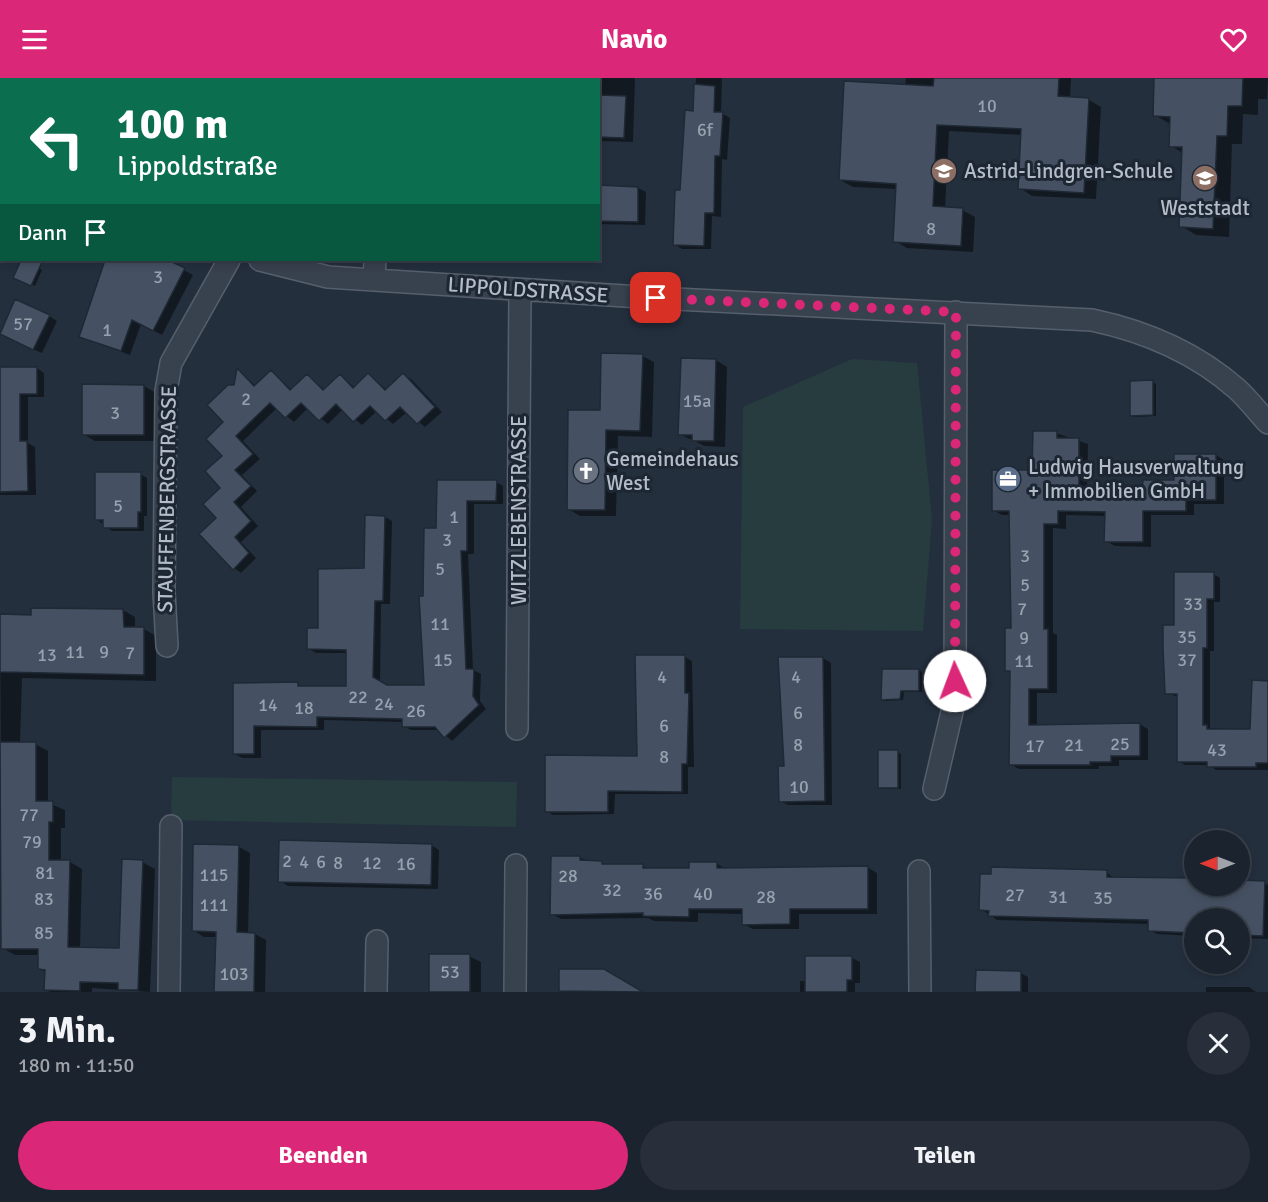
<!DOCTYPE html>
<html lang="de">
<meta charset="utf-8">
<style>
body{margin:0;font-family:Signika,sans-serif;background:#282f3a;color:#f1f3f6;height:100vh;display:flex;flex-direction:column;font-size:22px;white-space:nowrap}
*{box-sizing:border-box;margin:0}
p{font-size:20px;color:#a0a4aa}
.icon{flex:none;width:33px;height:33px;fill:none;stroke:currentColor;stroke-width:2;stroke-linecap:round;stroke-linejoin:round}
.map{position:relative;height:914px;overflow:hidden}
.panel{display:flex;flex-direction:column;background:#1b232e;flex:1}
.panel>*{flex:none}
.hud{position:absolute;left:0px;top:0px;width:600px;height:183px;box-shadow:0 3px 9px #0003,0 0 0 2px #39404a;background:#0b6e4f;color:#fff;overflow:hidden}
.needle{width:39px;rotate:270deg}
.controls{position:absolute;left:1184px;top:752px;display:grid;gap:12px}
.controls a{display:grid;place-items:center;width:66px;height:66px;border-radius:50%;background:#1b232e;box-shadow:0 3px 9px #0003,0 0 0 2px #39404a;font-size:30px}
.pin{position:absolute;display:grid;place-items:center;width:51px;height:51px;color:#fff;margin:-26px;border-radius:12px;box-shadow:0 3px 9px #0006}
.me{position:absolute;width:66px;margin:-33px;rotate:358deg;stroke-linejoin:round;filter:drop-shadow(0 0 4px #0008)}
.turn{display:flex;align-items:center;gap:21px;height:126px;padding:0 18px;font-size:27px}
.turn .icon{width:78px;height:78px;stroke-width:2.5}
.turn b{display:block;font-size:42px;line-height:51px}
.then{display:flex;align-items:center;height:57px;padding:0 18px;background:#0003;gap:12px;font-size:22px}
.round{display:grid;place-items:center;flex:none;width:63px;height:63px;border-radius:32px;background:#282f3a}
.head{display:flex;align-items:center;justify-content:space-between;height:102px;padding:0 18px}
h1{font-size:36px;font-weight:700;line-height:45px}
.button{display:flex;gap:12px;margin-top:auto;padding:12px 18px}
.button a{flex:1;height:69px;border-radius:36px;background:#db2777;color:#fff;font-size:24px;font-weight:700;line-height:69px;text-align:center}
.button a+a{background:#282f3a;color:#f1f3f6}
header{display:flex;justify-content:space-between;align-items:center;height:78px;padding:0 18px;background:#db2777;color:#fff;font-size:27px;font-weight:700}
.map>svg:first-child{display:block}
.green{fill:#263c3f}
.shadow{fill:#0007}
.building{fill:#455162;stroke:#1f2835;stroke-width:1.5}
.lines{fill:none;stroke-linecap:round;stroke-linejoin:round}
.street-casing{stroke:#565f6c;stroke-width:24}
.street{stroke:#38414e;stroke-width:21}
.route{stroke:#db2777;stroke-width:10;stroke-dasharray:0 18}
.labels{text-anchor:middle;stroke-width:6;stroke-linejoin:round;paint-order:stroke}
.number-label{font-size:18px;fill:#98a1af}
.poi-label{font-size:21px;fill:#b4bcc9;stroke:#1d2633;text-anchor:start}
.street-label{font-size:21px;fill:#b4bcc9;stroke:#1d2633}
</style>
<header><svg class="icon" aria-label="menu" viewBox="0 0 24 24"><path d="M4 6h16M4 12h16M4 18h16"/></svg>Navio<svg class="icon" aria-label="heart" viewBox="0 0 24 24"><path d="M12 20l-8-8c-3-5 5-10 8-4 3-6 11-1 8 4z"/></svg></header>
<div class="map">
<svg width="1268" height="914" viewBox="0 0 1268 914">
<rect width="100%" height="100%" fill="#242f3e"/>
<!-- green -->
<path class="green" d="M852 281 917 285 932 441 923 553 740 551 743 329Z
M172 699 517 704 516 749 171 742Z"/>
<!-- shadow -->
<path class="shadow" d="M0 0H46L2 2 0 89Z
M128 0H179L128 2Z
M218 0H236L239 2H218Z
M284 0H352L284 2Z
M528 0H635L633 64 598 63V2Z
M696 0H722L721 35 730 40 727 82 722 81 721 139 712 138 711 171H682L674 166 694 34Z
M906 0H1071L1070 21 1089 22 1101 29 1096 121 1032 118 1020 110 1022 57 949 53 945 131 962 132 975 139 973 174 907 170 895 163 897 111 853 109 840 102 905 8Z
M1156 0H1268L1267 21H1258V37L1243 36 1242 66H1232L1229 159 1196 157 1181 148 1183 75 1171 68 1170 46 1155 37Z
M598 109 638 110 646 114 645 147 598 146Z
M107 182H165L193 197 162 257 141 246 130 277 80 258Z
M39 190 42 192 35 208 19 201Z
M49 238 57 243 42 275 8 260Z
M642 278 654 284 652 359 618 358 616 438H580L568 431 601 334Z
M716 282 727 289 725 369 705 368 679 356Z
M0 290H37L44 295V319H28V365L35 369 36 417H0Z
M238 292 256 308 271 294 292 312 307 298 325 312 340 297 355 310 369 297 387 312 403 297 411 301 442 334 425 349 407 334 393 346 377 333 362 347 343 331 328 346 308 330 294 344 277 330 243 363 260 381 242 397 257 413 241 429 258 448 241 464 256 480 241 495 234 490 218 440 225 344Z
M1152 304 1156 306V338L1135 339 1132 337Z
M144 308 156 315V363H95L83 356Z
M1056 355 1088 366 1087 414 1144 415 1176 404 1216 377 1224 382V426H1194V437H1151V469L1115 468 1106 463V438L1066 437V451L1053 450V555L1057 557V615H1037V648L1139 646 1148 651V682H1119V688H1099V691H1019L1010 686 1011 595 1007 592 1012 552 1010 437H1002L993 432 1034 393Z
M140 396 147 400V438H144V453H112L96 441Z
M438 404H496L503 408V426H474V476H468L473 592 481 596 480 623 486 631 452 663 440 652H411L404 648V644L324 642V652H261V680H242L235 676 234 606H297L304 610H347V575H316L308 570 365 492 385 439 392 443 390 526H381L380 608 425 609V519L437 452Z
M1213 496 1220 500V524H1214V573H1210V650L1251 652 1254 602H1268V692H1216L1209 687H1185L1178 683V619L1167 615 1176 548Z
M123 532 135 539V550L144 551 156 558V603L22 600 20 665 35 666 48 673V725L65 732V750H61V783L70 784 82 791 80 871H121L142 784 155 791 150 914 92 910V914H50L46 912V894L39 891 40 877H15L2 870 0 537 33 538Z
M636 578 685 579 692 583 694 689H688V716H615L614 736 553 737 546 733 638 679Z
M823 580 831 585 832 727H788L780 723Z
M883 592H919L922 594V614H904L903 622 886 623 883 621Z
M898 674 901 676V711H883L879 709Z
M431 767 439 772 438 811 288 808 280 803Z
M239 769 250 775 248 856H255L266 862 265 914H216L217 859H204L193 852Z
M552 780H580L607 787 643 788 649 791 691 792 716 785 726 791 867 789 877 795V836H799V851H753L743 846V836L698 835V844L654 843 648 840 561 841 552 836Z
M1106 794 1114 800 1194 803V807L1265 805 1268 807V861L1239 860V840H1194V858L1157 856 1149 852 1150 846 997 842 981 831 993 798Z
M469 878 481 884V914H430Z
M852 880 860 884V905H855V914H800V903H806Z
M604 892 640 914 560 912Z
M1020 895 1028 899V914H977Z
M1206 909H1249L1256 914H1206Z"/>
<!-- building -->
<path class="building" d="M934 0H1059L1058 18 1089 20 1084 115 1018 111 1021 51 937 47 933 128 963 130 961 168 893 164 896 106 839 102 844 3 933 8Z
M1154 0H1243L1242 28H1228L1227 58H1217L1213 151 1179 149 1182 69H1169L1170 39 1153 38Z
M694 6 715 8 714 34H723L720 78H715L714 135H705L704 168 673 167 675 112H680L685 32 693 33Z
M598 17 626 18 624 60 598 59Z
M598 107 638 109V144L598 143Z
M21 182H43L31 208 13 200Z
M105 182H168L185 190 153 253 132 242 121 273 79 259Z
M15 221 50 237 33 272 0 256Z
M601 275 643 276 640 353 606 352 605 432H567L568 332H600Z
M681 280 716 281 714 363H692V357H678Z
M0 289H37V316H20V363H27L28 413 0 414Z
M237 290 254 308 271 292 290 312 307 296 323 312 340 296 353 310 368 295 385 312 403 295 435 329 417 346 400 329 385 343 370 328 353 344 336 326 319 343 301 325 285 340 270 325 236 358 253 376 235 392 251 408 234 424 251 443 235 459 249 475 233 492 199 456 216 440 203 426 220 410 205 393 222 378 206 361 223 344 207 327 228 307H234Z
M1153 302V337L1130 338V303Z
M82 306 144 307V357H82Z
M1033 353H1057V360H1079V413H1142L1143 402H1174V376H1216V422H1186V433H1143V464H1104L1105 434 1058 433V446H1044V551H1048V611H1029V647L1140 645V678H1111V684H1090V687H1009L1010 593H1005V550H1011L1009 433H992V392H1032Z
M95 394H141V434H138V450H103V442H95Z
M437 402H497L496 423H467V473H461L466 591H474L473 618 479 627 444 660 435 649H402V641L317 639V649L254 648V676H233V605L298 604V608H346V572L307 571V550H318V491L364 490 365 437 385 438 383 523H375L373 599 387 607H424L419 518H423L424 450H436Z
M1174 494H1214V521H1207V570H1203V647H1207V651H1250L1252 602 1268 603V685H1256V689H1207V684H1177V616H1165L1163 570V547H1174Z
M31 530 123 531 124 549H144V597L0 594V536L31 537Z
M635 577H685V615H689L687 686H682V714L608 713V734H545V677L637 678Z
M778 579H823L825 723 779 724 778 688H784Z
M882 591H919V613H901L900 621 881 622Z
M0 664H36V723H53V744H49V782H70L68 869 119 870 122 781 143 782 138 912H118V905L80 904V913L44 912 45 892 38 891V871H1Z
M878 672H898V710H878Z
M279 762 432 766 431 807 278 804Z
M193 766 239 767 237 854 255 855 254 914H214L216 854 192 853Z
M551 778H580V782L602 783V786H643V790H689V784H717V790L868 788V831H790V846L742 847V831H689V839L643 838V835L550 837Z
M991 789 1107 792V799L1194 800V807H1239V802L1265 803 1263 858 1239 857V840H1194V855L1148 853V842L988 838 989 833 979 832 980 796H991Z
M429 876H470V914H429Z
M805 878H852V902H847V914H805Z
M559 891H604L643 914 559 913Z
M976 892 1021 893V914H975Z"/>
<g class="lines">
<!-- street casing -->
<g class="street-casing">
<path id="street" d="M80 2 81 0
M386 2V0
M0 152 2 149
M260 182 328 199 374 202 656 220 1092 242C1144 253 1196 275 1237 311 1248 321 1258 334 1268 345
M374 202 375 182
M167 568 164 514 166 313 171 285 229 182
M517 651 520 212
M934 711 955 621 956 234
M919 793 920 914
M169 914 171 748
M376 914 377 863
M515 914 516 787"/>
</g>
<!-- street -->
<use href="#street" class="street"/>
</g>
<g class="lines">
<!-- route -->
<path class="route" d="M656 220 956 234 955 603"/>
</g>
<!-- icons -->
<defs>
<g id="school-disc" transform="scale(1.35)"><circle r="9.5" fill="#8d6e63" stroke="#1d2633"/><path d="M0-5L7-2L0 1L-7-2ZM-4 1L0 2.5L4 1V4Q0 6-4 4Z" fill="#fff"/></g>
<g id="church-disc" transform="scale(1.35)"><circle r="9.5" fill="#6b7280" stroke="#1d2633"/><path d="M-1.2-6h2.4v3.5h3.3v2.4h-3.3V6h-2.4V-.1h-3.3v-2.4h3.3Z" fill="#fff"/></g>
<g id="office-disc" transform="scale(1.35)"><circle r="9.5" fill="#5c6f8a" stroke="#1d2633"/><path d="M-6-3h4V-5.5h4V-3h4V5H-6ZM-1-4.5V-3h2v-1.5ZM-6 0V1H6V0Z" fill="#fff"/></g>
</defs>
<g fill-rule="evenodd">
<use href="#school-disc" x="944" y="93"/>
<use href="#school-disc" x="1205" y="100"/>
<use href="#church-disc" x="586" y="393"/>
<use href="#office-disc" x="1008" y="401"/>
</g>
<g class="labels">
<!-- number labels -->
<g class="number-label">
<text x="987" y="34">10</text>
<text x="705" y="58">6f</text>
<text x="931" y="157">8</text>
<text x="158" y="205">3</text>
<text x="23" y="252">57</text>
<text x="107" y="258">1</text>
<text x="246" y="327">2</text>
<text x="697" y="329">15a</text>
<text x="115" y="341">3</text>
<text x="118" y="434">5</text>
<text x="454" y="445">1</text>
<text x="447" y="468">3</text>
<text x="1025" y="484">3</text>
<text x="440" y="497">5</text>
<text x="1025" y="513">5</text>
<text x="1193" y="532">33</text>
<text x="1022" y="537">7</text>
<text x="440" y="552">11</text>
<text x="1187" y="565">35</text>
<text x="1024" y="566">9</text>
<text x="75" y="580">11</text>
<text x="104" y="580">9</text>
<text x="130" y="581">7</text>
<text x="47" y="583">13</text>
<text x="443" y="588">15</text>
<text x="1187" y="588">37</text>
<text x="1024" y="589">11</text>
<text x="662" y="605">4</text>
<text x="796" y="605">4</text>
<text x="358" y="625">22</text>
<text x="384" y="632">24</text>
<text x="268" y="633">14</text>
<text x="304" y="636">18</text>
<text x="416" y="639">26</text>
<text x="798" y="641">6</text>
<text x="664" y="654">6</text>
<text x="1120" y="672">25</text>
<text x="798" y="673">8</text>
<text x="1074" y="673">21</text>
<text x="1035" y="674">17</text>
<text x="1217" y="678">43</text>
<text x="664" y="685">8</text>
<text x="799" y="715">10</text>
<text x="29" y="743">77</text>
<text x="32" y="770">79</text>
<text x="287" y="789">2</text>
<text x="304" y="790">4</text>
<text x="321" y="790">6</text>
<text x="338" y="791">8</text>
<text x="372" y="791">12</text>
<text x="406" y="792">16</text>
<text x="45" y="801">81</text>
<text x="214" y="803">115</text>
<text x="568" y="804">28</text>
<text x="612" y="818">32</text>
<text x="653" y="822">36</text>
<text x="703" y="822">40</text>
<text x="1015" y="823">27</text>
<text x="766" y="825">28</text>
<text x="1058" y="825">31</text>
<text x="1103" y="826">35</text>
<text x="44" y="827">83</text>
<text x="214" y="833">111</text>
<text x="44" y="861">85</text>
<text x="450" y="900">53</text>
<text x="234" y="902">103</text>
</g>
<!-- poi labels -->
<g class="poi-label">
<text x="964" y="100">Astrid-Lindgren-Schule</text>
<text x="1205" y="137" text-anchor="middle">Weststadt</text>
<text x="606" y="388">Gemeindehaus<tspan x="606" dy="24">West</tspan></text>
<text x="1028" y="396">Ludwig Hausverwaltung<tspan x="1028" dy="24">+ Immobilien GmbH</tspan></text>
</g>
<!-- street labels -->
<g class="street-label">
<text transform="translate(528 212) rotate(4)" y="7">LIPPOLDSTRASSE</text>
<text transform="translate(167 421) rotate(-89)" y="7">STAUFFENBERGSTRASSE</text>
<text transform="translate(519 432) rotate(-90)" y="7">WITZLEBENSTRASSE</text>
</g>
</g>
</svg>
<div class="controls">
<a><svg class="needle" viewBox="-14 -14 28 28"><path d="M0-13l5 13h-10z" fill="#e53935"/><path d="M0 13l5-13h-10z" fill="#a0a4aa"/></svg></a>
<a><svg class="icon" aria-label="search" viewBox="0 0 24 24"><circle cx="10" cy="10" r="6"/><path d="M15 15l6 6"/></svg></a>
</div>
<div class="pin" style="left:656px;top:220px;background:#d93025"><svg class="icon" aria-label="arrive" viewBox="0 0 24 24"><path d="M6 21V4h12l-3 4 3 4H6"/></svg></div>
<svg class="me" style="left:955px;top:603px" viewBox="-20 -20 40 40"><circle r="19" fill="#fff"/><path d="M0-13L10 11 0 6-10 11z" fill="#db2777"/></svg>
<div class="hud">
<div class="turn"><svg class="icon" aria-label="left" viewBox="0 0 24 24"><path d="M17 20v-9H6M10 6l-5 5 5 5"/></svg><div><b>100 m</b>Lippoldstraße</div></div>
<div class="then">Dann<svg class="icon" aria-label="arrive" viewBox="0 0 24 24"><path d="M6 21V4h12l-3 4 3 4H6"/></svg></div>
</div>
</div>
<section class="panel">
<div class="head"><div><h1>3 Min.</h1><p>180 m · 11:50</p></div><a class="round"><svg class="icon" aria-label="close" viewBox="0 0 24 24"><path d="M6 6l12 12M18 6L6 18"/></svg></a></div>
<div class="button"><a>Beenden</a><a>Teilen</a></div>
</section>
